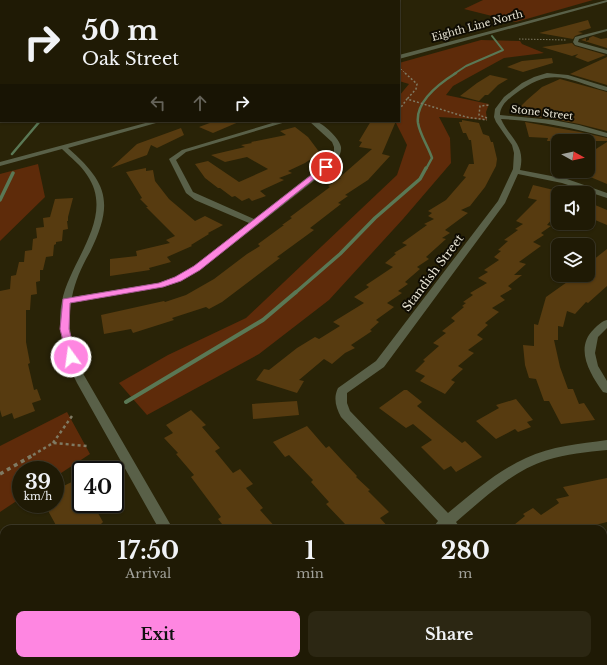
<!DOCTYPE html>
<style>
body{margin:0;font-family:"Libre Baskerville",serif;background:#2c2713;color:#f1f3f6;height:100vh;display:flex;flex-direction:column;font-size:15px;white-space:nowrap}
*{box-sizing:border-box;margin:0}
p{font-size:13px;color:#a1a19a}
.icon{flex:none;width:22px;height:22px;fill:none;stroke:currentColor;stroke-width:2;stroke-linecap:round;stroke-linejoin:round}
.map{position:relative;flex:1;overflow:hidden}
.panel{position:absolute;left:0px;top:525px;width:607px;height:140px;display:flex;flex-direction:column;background:#1f1a05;border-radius:12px 12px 0 0;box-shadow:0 1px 3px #0004,0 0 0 1px #3c3827}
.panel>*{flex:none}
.top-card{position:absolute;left:0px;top:0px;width:400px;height:122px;box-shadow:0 1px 3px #0004,0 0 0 1px #3c3827;background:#1f1a05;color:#f1f3f6;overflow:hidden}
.needle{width:26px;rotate:98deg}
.fabs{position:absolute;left:551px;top:134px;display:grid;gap:8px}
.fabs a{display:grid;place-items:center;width:44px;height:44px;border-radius:8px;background:#1f1a05;box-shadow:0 1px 3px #0004,0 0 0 1px #3c3827;font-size:20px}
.speed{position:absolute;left:12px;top:461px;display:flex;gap:8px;font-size:20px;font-weight:700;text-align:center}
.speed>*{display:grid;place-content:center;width:52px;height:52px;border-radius:50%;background:#1f1a05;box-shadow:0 1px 3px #0004,0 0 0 1px #3c3827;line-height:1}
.speed small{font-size:10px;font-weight:400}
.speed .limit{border:2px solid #111;border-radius:6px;background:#fff;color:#111}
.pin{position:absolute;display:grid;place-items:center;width:34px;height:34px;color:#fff;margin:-17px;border:2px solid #fff;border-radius:50%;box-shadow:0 1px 4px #0007}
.me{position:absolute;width:44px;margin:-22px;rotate:346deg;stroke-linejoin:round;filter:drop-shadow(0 0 3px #0008)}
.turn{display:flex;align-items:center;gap:14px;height:84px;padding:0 16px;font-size:18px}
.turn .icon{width:52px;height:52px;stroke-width:2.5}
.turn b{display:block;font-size:28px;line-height:34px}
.lanes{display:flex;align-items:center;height:38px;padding:0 16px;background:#0003;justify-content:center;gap:20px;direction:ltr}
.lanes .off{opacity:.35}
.eta{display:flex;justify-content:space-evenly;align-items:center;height:68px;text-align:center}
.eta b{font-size:24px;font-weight:700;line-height:28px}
.primary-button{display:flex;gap:8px;margin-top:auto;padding:8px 16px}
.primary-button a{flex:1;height:46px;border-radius:8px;background:#fe86e1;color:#111;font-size:16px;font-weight:700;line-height:46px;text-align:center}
.primary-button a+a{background:#2c2713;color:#f1f3f6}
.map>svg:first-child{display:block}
.green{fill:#5e2b0a}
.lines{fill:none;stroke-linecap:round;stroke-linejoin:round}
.stream-far3{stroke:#5a7855;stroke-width:2}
.stream-far2{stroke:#5a7855;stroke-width:2.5}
.stream-far1{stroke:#5a7855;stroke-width:3.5}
.stream{stroke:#5a7855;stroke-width:4}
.building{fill:#573b10}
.path-far3{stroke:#7f7a63;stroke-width:1;stroke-dasharray:1.5 1.5;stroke-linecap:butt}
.path-far2{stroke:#7f7a63;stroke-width:1.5;stroke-dasharray:2 2;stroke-linecap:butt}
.path-far1{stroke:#7f7a63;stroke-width:2.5;stroke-dasharray:3 3;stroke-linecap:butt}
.path{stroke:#7f7a63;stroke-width:3.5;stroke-dasharray:4 4;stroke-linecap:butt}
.minor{fill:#596048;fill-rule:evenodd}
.route{fill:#fe86e1;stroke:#a55792}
.labels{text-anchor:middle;stroke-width:4;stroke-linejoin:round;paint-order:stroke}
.far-street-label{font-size:10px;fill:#eae6d6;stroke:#0f0c03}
.street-label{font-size:12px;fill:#eae6d6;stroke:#0f0c03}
</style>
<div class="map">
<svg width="607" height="665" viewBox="0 0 607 665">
<rect width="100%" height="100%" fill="#292307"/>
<!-- green -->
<path class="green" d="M483 0H593L516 22 464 9Z
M481 40 520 41 522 44 544 53 504 58 453 86 446 95 489 104 486 112 487 120 439 117 450 138 451 163 403 219 329 300 259 354 147 415 119 383 168 355 246 318 397 175 407 145 395 121H399V96L409 84 399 81V63Z
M38 164 45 197 0 241V174Z
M67 412 90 454 55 477V470H21V498L0 512V446Z
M0 603 4 613V661H22L23 665H0Z"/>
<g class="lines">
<!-- stream-far3 -->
<path class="stream-far3" d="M454 74 466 66 503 50 492 36"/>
<!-- stream-far2 -->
<path class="stream-far2" d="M12 154 40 121
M426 169 432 158C428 146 420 135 418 123 415 101 440 83 456 73"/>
<!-- stream-far1 -->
<path class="stream-far1" d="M0 200 13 173
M295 293 340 254 375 218 420 179 426 168"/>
<!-- stream -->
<path class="stream" d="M126 402 263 320 296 292"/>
</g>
<!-- building -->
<path class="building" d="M588 20 591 28 578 32 583 33 575 36 573 39 539 33Z
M593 36 601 39 607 38V48L581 40 586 38V41L589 40V38Z
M572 43 575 46 606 55 588 62 575 57 578 54 572 56 542 47Z
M607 57V85L570 74Z
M552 58 553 63 523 72 507 67 522 61Z
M490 75 508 79 498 85 488 95H485L479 101 460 96 477 83Z
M560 79 607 92V131L579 124 553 119 523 116 520 107 527 100 542 87Z
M462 120 479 123 483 134 489 136 491 142H493L497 159 496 166 485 187 470 206 461 210 468 213 445 230 450 233 442 238 446 239 426 257 429 259 417 267 420 269 405 282 408 284 398 291 402 293 387 303 394 307 376 320 379 322 370 330 372 331 351 345 355 348 345 353 332 364 324 359 299 380 304 381 297 393 256 380 264 369 269 370 297 348 315 337 319 339 340 326 333 322 364 303 354 297 369 287 366 285 393 267 385 263 396 254 394 253 407 245 402 243 427 225 424 224 434 219 428 216 432 213 428 211 446 200 466 177 463 176 469 164H474L471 140H469L466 133H463L459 122H462Z
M215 121H241L213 133 199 127Z
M371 121H396L382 154 390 156 368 180 345 195 348 196 338 203 341 204 310 228 314 230 277 257 280 258 222 302 209 309 206 307 172 318 174 320 133 333 131 329 104 334 101 315 164 301 165 302 186 295 214 279 247 254 260 246 258 244 284 225H282L292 218 290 217 330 187 328 186 341 178H339L372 149 359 147 362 142 359 141Z
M525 122 580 132 607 138V141H547L548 138 529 137Z
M295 127 308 137 320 153 305 163 288 171 292 173 279 178 284 180 260 191 266 196 252 201 249 198 242 201 235 196 232 197 220 188H218L205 178 195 164 208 161 239 182 268 169 247 157 225 162 211 155 245 147 241 145 252 143 251 142 286 135 280 131Z
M181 128 184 135 157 148 151 145 147 155 111 168 137 144Z
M607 142V184L588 176V154Z
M146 168V171L153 170 155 181 169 199 195 221 205 216 223 225 208 233 209 234 191 245 192 246 167 257 171 262 149 268 150 270 110 276V259L137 256 136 251 170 243 166 240 175 236 146 207H148L140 199 142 198 126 172Z
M533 185 558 191V212L547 225 551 226 541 233 544 235 533 242 541 246 519 262 526 264 514 275H522L508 286 512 289 500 296 505 300 492 308 499 312 485 323 488 325 477 335 483 339 468 350 474 353 458 366 463 369 451 380 455 382 445 394 420 381 425 376 415 371 425 361 423 360 439 346 433 343 446 333 442 331 455 321 451 318 464 307 462 306 466 303 463 302 473 295 470 293 487 283 478 278 488 272 484 270 499 260 494 257 501 251 498 250 508 241 504 240 518 230 515 229 523 224 516 221 537 200 528 198Z
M73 198 68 217V221H67L68 229 63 230 62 241 56 242V244L54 245 53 256 46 257 43 270H40V281L36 282 37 294 31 295 30 310H26V342L30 363 28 364 34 390 37 389 41 400 32 403 35 411 14 419 12 413 2 417 0 410V291L10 289 11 276 16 275 19 262H24L25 251 32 250 33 239 37 238 36 228 44 227 43 218 50 217 55 199Z
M588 202 607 210V225L588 217Z
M607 249V286L588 303 586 302 575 314 567 311 563 327 558 326V340H554L560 367 568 389H573L579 404 584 403 595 420 561 424 549 401H544L536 379 529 378 525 365 523 345 534 346V324L538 325 546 297 577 275H588V264Z
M404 390H407L422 402 417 406 462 443 465 441 482 457 456 472 451 466 444 470 421 447 432 440 413 424 406 428 379 408Z
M516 399 533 420 527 422 531 427 518 432 515 429 496 439 476 421 499 408 496 405Z
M297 401 299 415 253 419 252 404Z
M191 410 206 425 202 427 220 448 215 451 233 473 240 469 253 484 246 488 263 508 260 510 277 529H226L218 519 221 517 191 477 194 475 176 454 178 453 164 438 173 433 166 425Z
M307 426 326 448 329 446 340 458 357 476 356 477 370 490 368 491 389 512 380 518 390 529H337L345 524 326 504 329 502 311 482 313 480 289 455 285 457 273 442Z
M607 478V522L579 529H509L525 516 523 514 533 508 541 515 559 503 556 499 569 496 563 487Z
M76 480 81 488V513L94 506 103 522 101 524 104 529H58L46 507 55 504V490Z"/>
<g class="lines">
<!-- path-far3 -->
<path class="path-far3" d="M519 39 566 40
M399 67 406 74"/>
<!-- path-far2 -->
<path class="path-far2" d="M405 73 417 84 416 89 407 99
M399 110 407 99 466 117 487 120
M487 118 479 115 480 106 490 105"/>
<!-- path-far1 -->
<path class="path-far1" d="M53 443 72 416
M33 455 53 443 87 446"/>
<!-- path -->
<path class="path" d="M0 474 35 454"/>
<!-- minor -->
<path class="minor" d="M607 0V2L399 59V55Z
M607 29V31L579 39 578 42 607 50V54L575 45 573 42 575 37Z
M547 73 568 75 607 87V91C567 80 553 65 515 94 508 99 500 106 500 115L553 120 579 125 607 133V137C569 127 540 121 501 119 510 139 526 144 520 170L567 179 607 193V198L562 183 518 174 505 203 384 367 347 393V403L350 411 448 513C472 493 497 471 526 458 551 446 580 444 607 440V450C587 452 566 454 547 460 512 471 483 499 456 522L461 529H432L438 521 341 417C336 408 333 398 338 388L376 361 498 201 513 169 514 153 512 145 496 122 494 117 495 109 504 97 522 83 534 77Z
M153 121H163L68 148C108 183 114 203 90 252 82 266 75 281 72 297L158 283 175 277 194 266 249 223 195 200 186 193 169 159 182 150 279 121H289L186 152 176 160 193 192 254 219 323 165 334 153V147L332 142 309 121C311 121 313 121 315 121 323 123 340 139 341 147 342 156 334 163 329 169L200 270 181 281 163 287 71 303C67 327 72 348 81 370L173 529H159L77 383C64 357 56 329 62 301 70 260 116 217 87 175 81 165 71 158 62 149L0 166V162Z
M607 320V328L598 337 595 353 598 366 607 381V393L603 392C590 374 574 348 594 329 598 325 602 321 607 320Z
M234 661H250L252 665H236Z
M267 661H286L284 665H265Z
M575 661H593L595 665H577Z"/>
</g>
<!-- route -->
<path class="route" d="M323 166 329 167 200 270 181 281 163 287 70 303 69 329 76 357 74 359H68L60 329 63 299 159 283 175 277 194 266Z"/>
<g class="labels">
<!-- far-street labels -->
<g class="far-street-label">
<text transform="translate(477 25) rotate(-15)" y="4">Eighth Line North</text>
<text transform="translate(542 112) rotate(7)" y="4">Stone Street</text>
</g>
<!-- street labels -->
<g class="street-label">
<text transform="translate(433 273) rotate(-53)" y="4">Standish Street</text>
</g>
</g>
</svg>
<div class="fabs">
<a><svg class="needle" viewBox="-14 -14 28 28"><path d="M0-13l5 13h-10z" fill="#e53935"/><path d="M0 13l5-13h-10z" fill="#a1a19a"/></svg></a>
<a><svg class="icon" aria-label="sound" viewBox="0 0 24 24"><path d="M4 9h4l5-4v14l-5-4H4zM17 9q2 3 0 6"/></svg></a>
<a><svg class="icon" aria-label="layers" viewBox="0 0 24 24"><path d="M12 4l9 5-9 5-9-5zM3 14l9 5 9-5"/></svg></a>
</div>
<div class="speed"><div>39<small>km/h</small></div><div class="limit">40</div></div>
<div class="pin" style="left:326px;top:167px;background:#d93025"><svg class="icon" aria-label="arrive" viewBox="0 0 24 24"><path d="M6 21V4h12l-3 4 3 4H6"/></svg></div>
<svg class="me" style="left:71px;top:357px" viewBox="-20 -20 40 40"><circle r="17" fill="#fe86e1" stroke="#fff" stroke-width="3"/><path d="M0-11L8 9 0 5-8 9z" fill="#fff"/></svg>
<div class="top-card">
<div class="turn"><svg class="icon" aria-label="right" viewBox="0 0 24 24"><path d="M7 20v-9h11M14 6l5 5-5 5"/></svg><div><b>50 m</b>Oak Street</div></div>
<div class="lanes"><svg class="icon off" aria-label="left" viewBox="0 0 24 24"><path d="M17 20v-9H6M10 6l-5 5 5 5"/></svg><svg class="icon off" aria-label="ahead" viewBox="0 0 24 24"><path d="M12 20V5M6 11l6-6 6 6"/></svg><svg class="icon" aria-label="right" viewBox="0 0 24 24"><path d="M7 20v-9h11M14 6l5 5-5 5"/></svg></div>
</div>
<section class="panel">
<div class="eta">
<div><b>17:50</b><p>Arrival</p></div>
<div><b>1</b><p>min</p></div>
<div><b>280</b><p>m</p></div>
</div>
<div class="primary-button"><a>Exit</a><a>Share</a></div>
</section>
</div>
